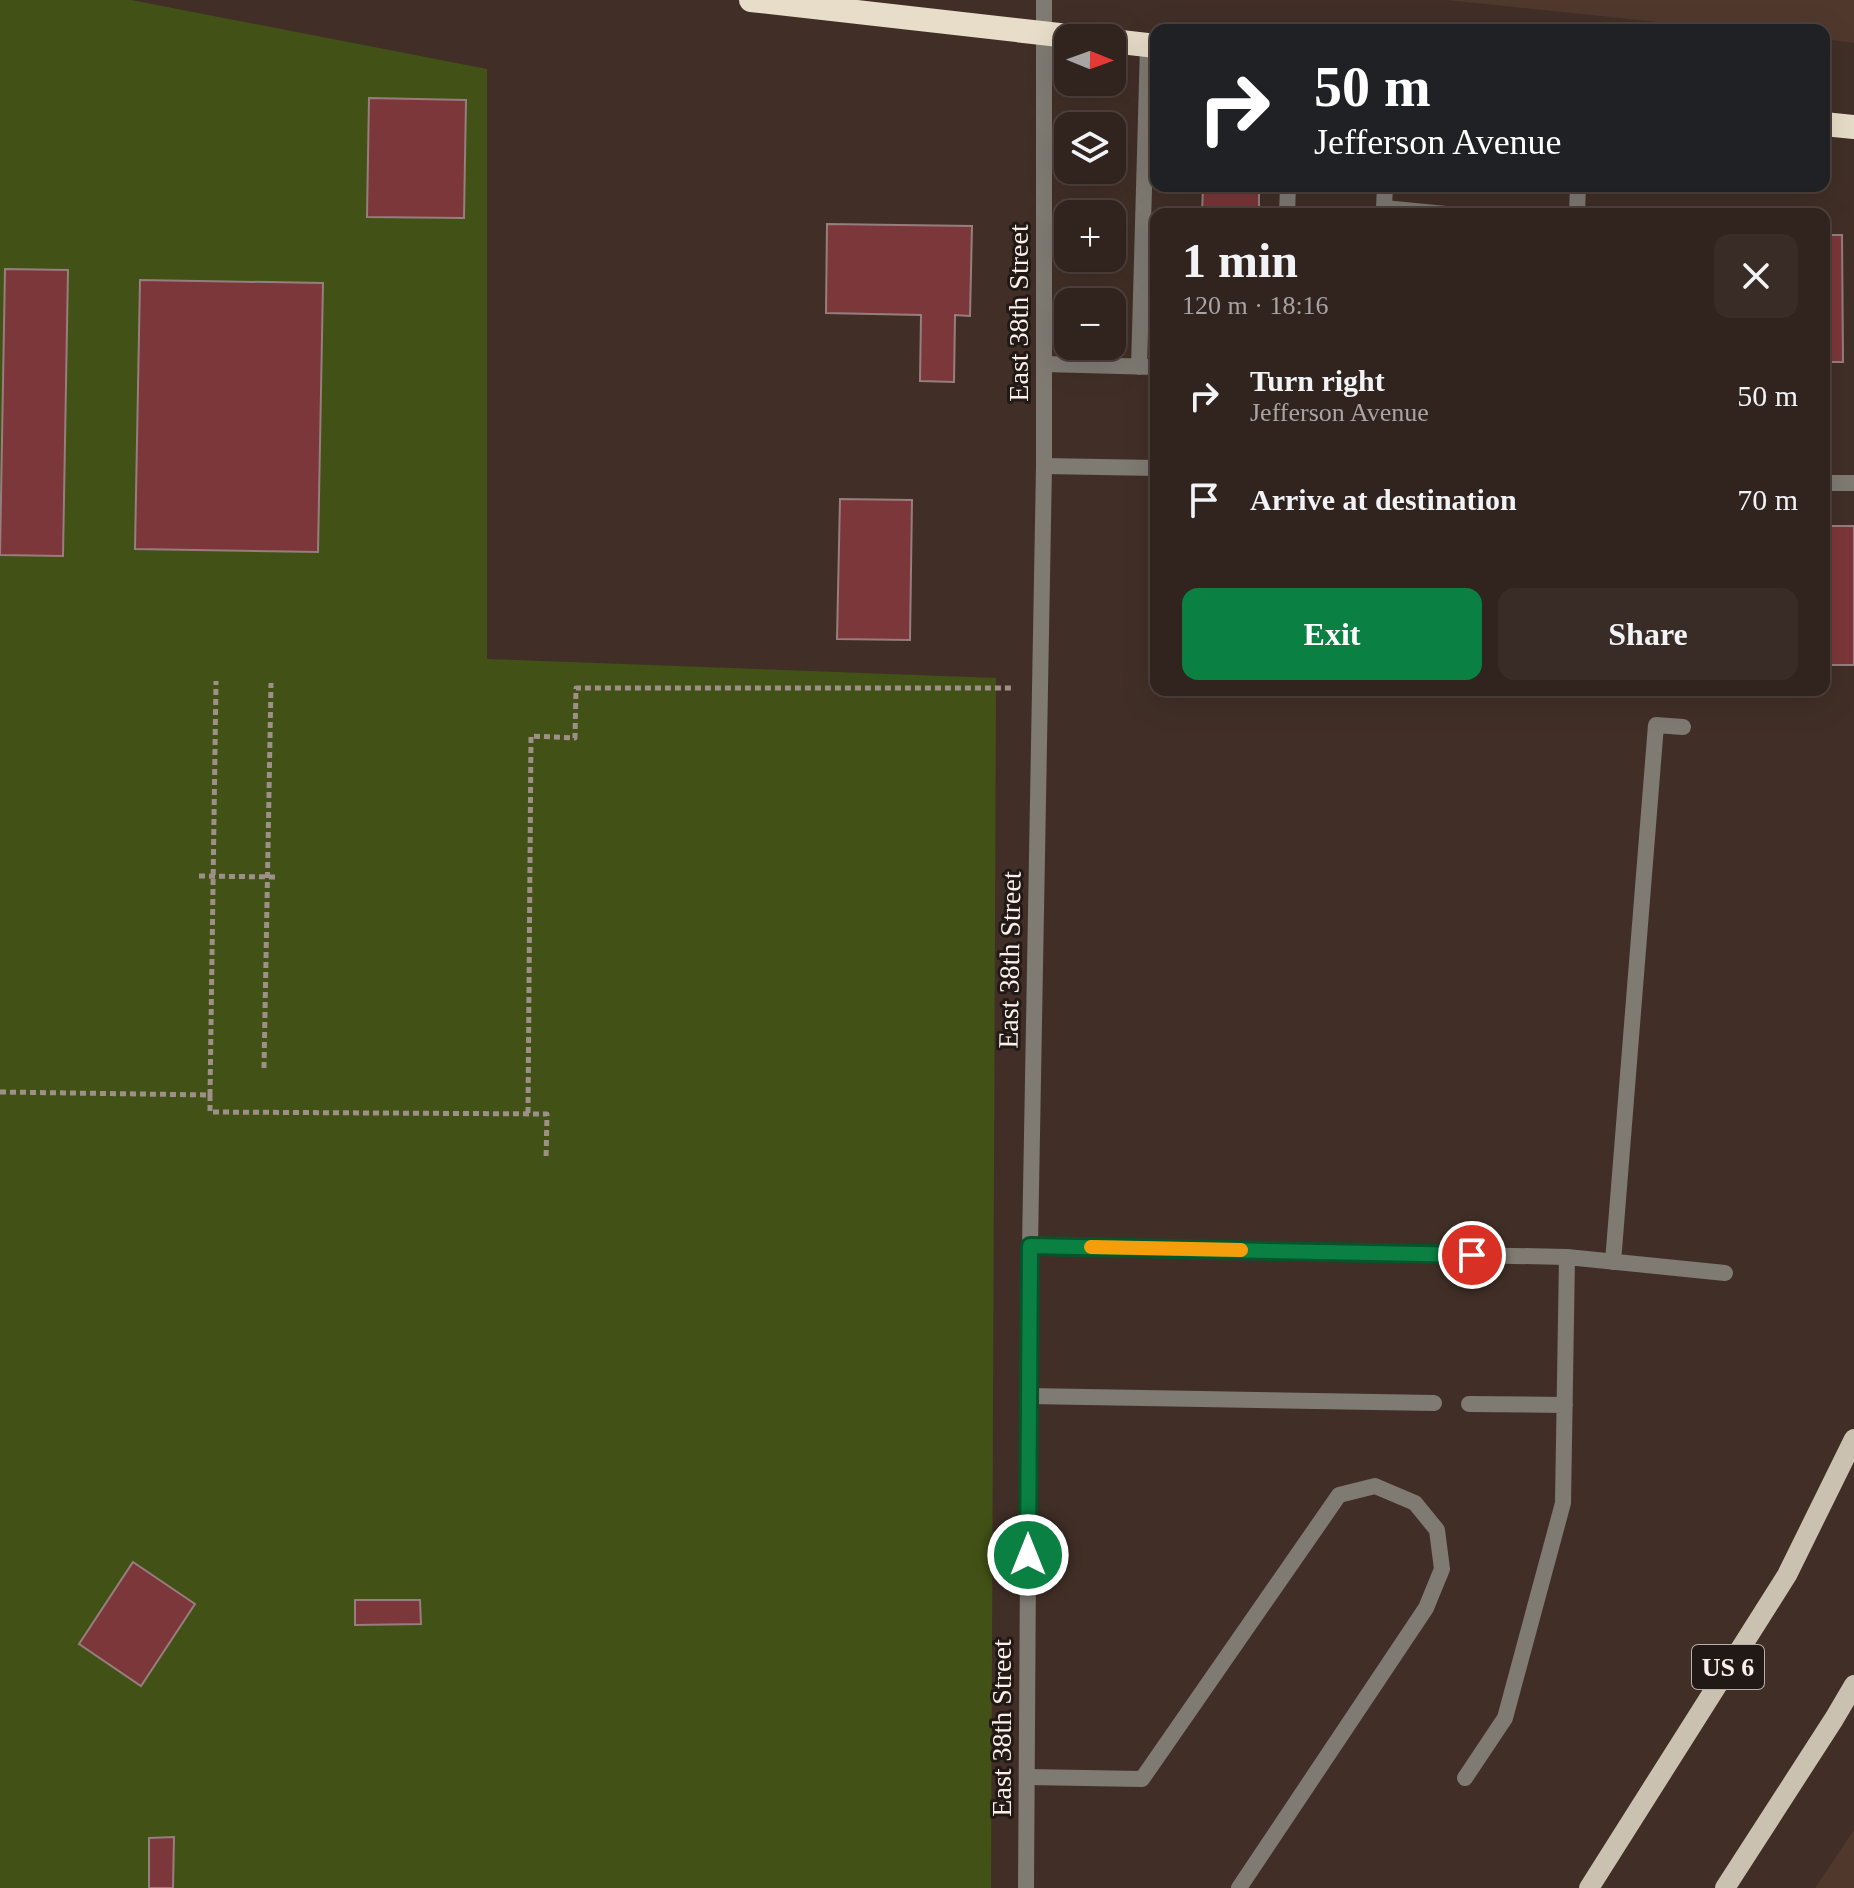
<!DOCTYPE html>
<meta charset="utf-8">
<style>
body{margin:0;font-family:Georgia,serif;background:#392b26;color:#f1f3f6;height:100vh;display:flex;flex-direction:column;font-size:30px;white-space:nowrap}
*{box-sizing:border-box;margin:0}
p{font-size:26px;color:#a8a4a4}
.icon{flex:none;width:44px;height:44px;fill:none;stroke:currentColor;stroke-width:2;stroke-linecap:round;stroke-linejoin:round}
.map{position:relative;flex:1;overflow:hidden}
.side{position:absolute;left:1150px;top:208px;width:680px;height:488px;display:flex;flex-direction:column;background:#31231d;border-radius:16px;box-shadow:0 8px 32px #0002,0 0 0 2px #4c403b}
.side>*{flex:none}
.hud{position:absolute;left:1150px;top:24px;width:680px;height:168px;border-radius:16px;box-shadow:0 8px 32px #0002,0 0 0 2px #4c403b;background:#202124;color:#fff;overflow:hidden}
.needle{width:52px;rotate:91deg}
.tools{position:absolute;left:1054px;top:24px;display:grid;gap:16px}
.tools a{display:grid;place-items:center;width:72px;height:72px;border-radius:16px;background:#31231d;box-shadow:0 8px 32px #0002,0 0 0 2px #4c403b;font-size:40px}
.pin{position:absolute;display:grid;place-items:center;width:68px;height:68px;color:#fff;margin:-34px;border:4px solid #fff;border-radius:50%;box-shadow:0 2px 8px #0007}
.me{position:absolute;width:88px;margin:-44px;rotate:0deg;stroke-linejoin:round;filter:drop-shadow(0 0 6px #0008)}
.turn{display:flex;align-items:center;gap:28px;height:168px;padding:0 32px;font-size:36px}
.turn .icon{width:104px;height:104px;stroke-width:2.5}
.turn b{display:block;font-size:56px;line-height:68px}
.round{display:grid;place-items:center;flex:none;width:84px;height:84px;border-radius:16px;background:#392b26}
.summary{display:flex;align-items:center;justify-content:space-between;height:136px;padding:0 32px}
h1{font-size:48px;font-weight:600;line-height:60px}
.primary-button{display:flex;gap:16px;margin-top:auto;padding:16px 32px}
.primary-button a{flex:1;height:92px;border-radius:16px;background:#0b8043;color:#fff;font-size:32px;font-weight:600;line-height:92px;text-align:center}
.primary-button a+a{background:#392b26;color:#f1f3f6}
ul{padding:0;list-style:none}
li{display:flex;align-items:center;gap:24px;height:104px;padding:0 32px}
li div{flex:1}
li b{display:block;font-size:30px}
li em{font-style:normal}
.map>svg:first-child{display:block}
.built{fill:#50382d}
.green{fill:#425216}
.building{fill:#7c373a;stroke:#977e7e;stroke-width:2}
.lines{fill:none;stroke-linecap:round;stroke-linejoin:round}
.path{stroke:#9e8f88;stroke-width:5;stroke-dasharray:6 4;stroke-linecap:butt}
.lane{stroke:#7f7a72;stroke-width:16}
.street{stroke:#7f7a72;stroke-width:16}
.primary{stroke:#cac1b0;stroke-width:20}
.highway{stroke:#e7ddc8;stroke-width:24}
.route-casing{stroke:#07532c;stroke-width:20}
.route{stroke:#0b8043;stroke-width:14}
.slow{stroke:#f59e0b;stroke-width:14}
.labels{text-anchor:middle;stroke-width:6;stroke-linejoin:round;paint-order:stroke}
.shield{fill:#211915;stroke:#baafaa;stroke-width:2}
.shield-label{font-size:26px;font-weight:bold;fill:#fcefea}
.street-label{font-size:28px;fill:#fcefea;stroke:#211915}
</style>
<div class="map">
<svg width="1854" height="1888" viewBox="0 0 1854 1888">
<rect width="100%" height="100%" fill="#412f27"/>
<!-- built -->
<path class="built" d="M1447 0H1854V43L1824 39V30H1733Z
M1854 1830V1888H1815Z"/>
<!-- green -->
<path class="green" d="M0 0H131L487 69V659L996 678 991 1888H0Z"/>
<!-- building -->
<path class="building" d="M369 98 466 100 464 218 367 217Z
M1203 186H1259V214H1202Z
M827 224 972 226 970 316 955 315 954 382 920 381 921 315 826 313Z
M1824 235H1842L1843 362H1824Z
M5 269 68 270 63 556 0 555Z
M140 280 323 283 318 552 135 549Z
M840 499 912 500 910 640 837 639Z
M1824 526H1854V665H1824Z
M133 1562 195 1604 141 1686 79 1644Z
M355 1600H420L421 1624 355 1625Z
M174 1837 173 1888H149V1838Z"/>
<g class="lines">
<!-- path -->
<path class="path" d="M199 876 278 877
M264 1068 271 683
M0 1092 210 1095 216 681
M210 1095V1112L547 1114 546 1160
M528 1113 531 736 575 738 576 688H1012"/>
<!-- lane -->
<path class="lane" d="M1044 0V33
M1385 186 1384 208 1446 214
M1287 214 1288 186
M1577 214 1578 186
M1044 364 1156 367
M1139 367 1148 45
M1044 466 1156 468
M1824 483H1854
M1613 1262 1656 725 1683 727
M1029 1396 1434 1403
M1469 1404 1565 1405
M1027 1777 1142 1779 1339 1495 1375 1486 1415 1503 1437 1530 1442 1569 1426 1608 1239 1888
M1465 1778 1505 1718 1563 1503 1567 1257 1725 1273"/>
<!-- street -->
<path class="street" d="M1030 1246 1567 1257
M1026 1888 1030 1246 1044 466V33"/>
<!-- primary -->
<path class="primary" d="M1589 1888 1787 1575 1854 1439
M1725 1888 1834 1719 1854 1685"/>
<!-- highway -->
<path class="highway" d="M751 0 1086 38
M1112 41 1156 46
M1824 124 1854 127"/>
</g>
<g class="lines">
<!-- route casing -->
<g class="route-casing">
<path id="route" d="M1028 1555 1030 1246 1472 1255"/>
</g>
<!-- route -->
<use href="#route" class="route"/>
<!-- slow -->
<path class="slow" d="M1091 1247 1241 1250"/>
</g>
<g class="labels">
<!-- shield labels -->
<rect class="shield" x="1692" y="1645" width="72" height="44" rx="6"/>
<g class="shield-label">
<text x="1728" y="1676">US 6</text>
</g>
<!-- street labels -->
<g class="street-label">
<text transform="translate(1018 313) rotate(-90)" y="10">East 38th Street</text>
<text transform="translate(1009 960) rotate(-89)" y="10">East 38th Street</text>
<text transform="translate(1001 1728) rotate(-90)" y="10">East 38th Street</text>
</g>
</g>
</svg>
<div class="tools">
<a><svg class="needle" viewBox="-14 -14 28 28"><path d="M0-13l5 13h-10z" fill="#e53935"/><path d="M0 13l5-13h-10z" fill="#a8a4a4"/></svg></a>
<a><svg class="icon" aria-label="layers" viewBox="0 0 24 24"><path d="M12 4l9 5-9 5-9-5zM3 14l9 5 9-5"/></svg></a>
<a>+</a>
<a>−</a>
</div>
<div class="pin" style="left:1472px;top:1255px;background:#d93025"><svg class="icon" aria-label="arrive" viewBox="0 0 24 24"><path d="M6 21V4h12l-3 4 3 4H6"/></svg></div>
<svg class="me" style="left:1028px;top:1555px" viewBox="-20 -20 40 40"><circle r="17" fill="#0b8043" stroke="#fff" stroke-width="3"/><path d="M0-11L8 9 0 5-8 9z" fill="#fff"/></svg>
<div class="hud">
<div class="turn"><svg class="icon" aria-label="right" viewBox="0 0 24 24"><path d="M7 20v-9h11M14 6l5 5-5 5"/></svg><div><b>50 m</b>Jefferson Avenue</div></div>
</div>
<section class="side">
<div class="summary"><div><h1>1 min</h1><p>120 m · 18:16</p></div><a class="round"><svg class="icon" aria-label="close" viewBox="0 0 24 24"><path d="M6 6l12 12M18 6L6 18"/></svg></a></div>
<ul>
<li><svg class="icon" aria-label="right" viewBox="0 0 24 24"><path d="M7 20v-9h11M14 6l5 5-5 5"/></svg><div><b>Turn right</b><p>Jefferson Avenue</p></div><em>50 m</em></li>
<li><svg class="icon" aria-label="arrive" viewBox="0 0 24 24"><path d="M6 21V4h12l-3 4 3 4H6"/></svg><div><b>Arrive at destination</b></div><em>70 m</em></li>
</ul>
<div class="primary-button"><a>Exit</a><a>Share</a></div>
</section>
</div>
